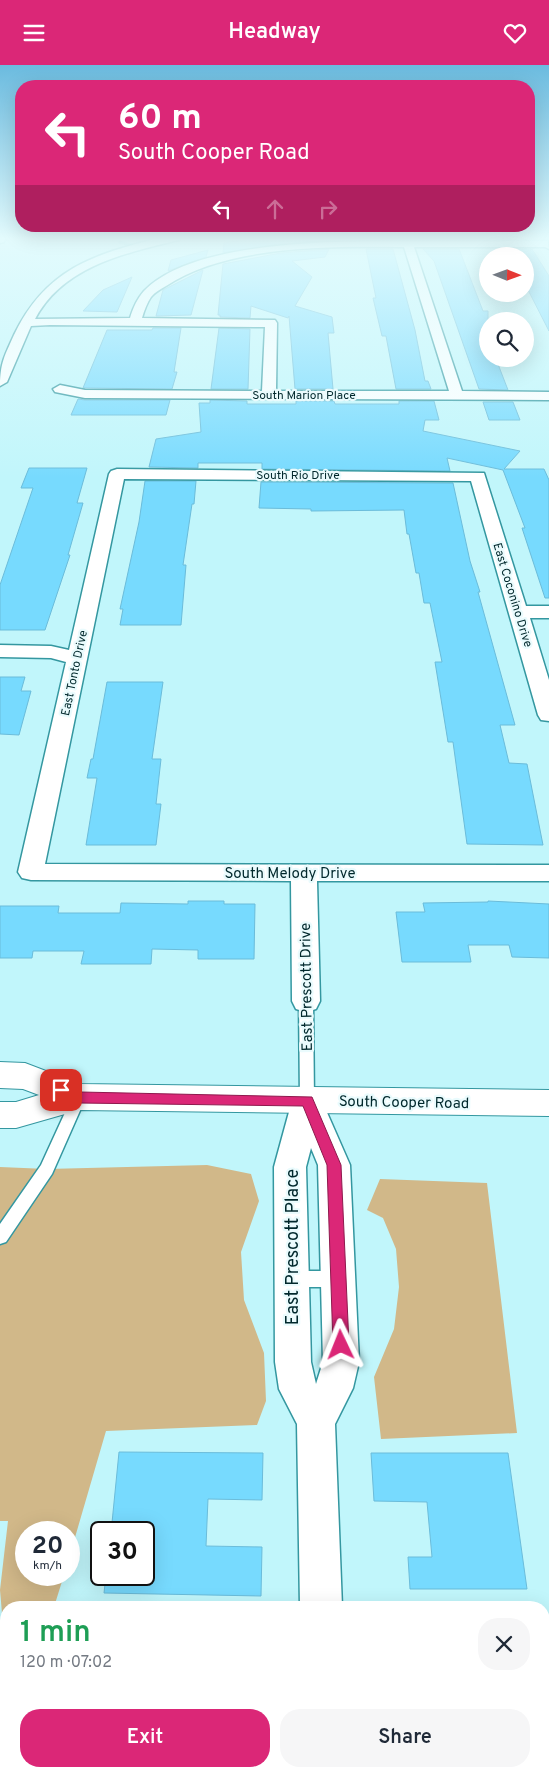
<!DOCTYPE html>
<meta charset="utf-8">
<style>
body{margin:0;font-family:Overpass,sans-serif;background:#f6f6f7;color:#1f2937;height:100vh;display:flex;flex-direction:column;font-size:19px;white-space:nowrap}
*{box-sizing:border-box;margin:0}
p{font-size:16px;color:#747a83}
.icon{flex:none;width:28px;height:28px;fill:none;stroke:currentColor;stroke-width:2;stroke-linecap:round;stroke-linejoin:round}
.map{position:relative;flex:1;overflow:hidden}
.sheet{position:absolute;left:0px;top:1536px;width:550px;height:176px;display:flex;flex-direction:column;background:#fff;border-radius:20px 20px 0 0;box-shadow:0 5px 20px #0002}
.sheet>*{flex:none}
.hud{position:absolute;left:15px;top:15px;width:520px;height:152px;border-radius:20px;box-shadow:0 5px 20px #0002;background:#db2777;color:#fff;overflow:hidden}
.needle{width:32px;rotate:91deg}
.buttons{position:absolute;left:479px;top:182px;display:grid;gap:10px}
.buttons a{display:grid;place-items:center;width:55px;height:55px;border-radius:50%;background:#fff;box-shadow:0 5px 20px #0002;font-size:25px}
.speed{position:absolute;left:15px;top:1456px;display:flex;gap:10px;font-size:25px;font-weight:700;text-align:center}
.speed>*{display:grid;place-content:center;width:65px;height:65px;border-radius:50%;background:#fff;box-shadow:0 5px 20px #0002;line-height:1}
.speed small{font-size:12px;font-weight:400}
.speed .limit{border:2px solid #111;border-radius:8px;background:#fff;color:#111}
.pin{position:absolute;display:grid;place-items:center;width:42px;height:42px;color:#fff;margin:-21px;border-radius:10px;box-shadow:0 2px 8px #0006}
.me{position:absolute;width:55px;margin:-28px;rotate:358deg;stroke-linejoin:round;filter:drop-shadow(0 0 4px #0008)}
.turn{display:flex;align-items:center;gap:18px;height:105px;padding:0 20px;font-size:22px}
.turn .icon{width:65px;height:65px;stroke-width:2.5}
.turn b{display:block;font-size:35px;line-height:42px}
.lanes{display:flex;align-items:center;height:48px;padding:0 20px;background:#0003;justify-content:center;gap:25px;direction:ltr}
.lanes .off{opacity:.35}
.round{display:grid;place-items:center;flex:none;width:52px;height:52px;border-radius:20px;background:#f6f6f7}
.head{display:flex;align-items:center;justify-content:space-between;height:85px;padding:0 20px}
h1{font-size:30px;font-weight:600;line-height:38px;color:#1e9e55}
.button{display:flex;gap:10px;margin-top:auto;padding:10px 20px}
.button a{flex:1;height:58px;border-radius:20px;background:#db2777;color:#fff;font-size:20px;font-weight:600;line-height:58px;text-align:center}
.button a+a{background:#f6f6f7;color:#1f2937}
header{display:flex;justify-content:space-between;align-items:center;height:65px;padding:0 20px;background:#db2777;color:#fff;font-size:22px;font-weight:600}
.map>svg:first-child{display:block}
.green{fill:#d1b889}
.lines{fill:none;stroke-linecap:round;stroke-linejoin:round}
.stream{stroke:#50c6d1;stroke-width:3}
.building{fill:#77dafe;stroke:#6bbcda}
.lane-casing{stroke:#3497a0;stroke-width:3}
.street-casing{stroke:#3497a0;stroke-width:3}
.secondary-casing{stroke:#3497a0;stroke-width:2}
.lane{fill:#fff;fill-rule:evenodd}
.street{fill:#fff;fill-rule:evenodd}
.secondary{fill:#fff;fill-rule:evenodd}
.route{fill:#db2777;stroke:#8e194d}
.labels{text-anchor:middle;stroke-width:4.5;stroke-linejoin:round;paint-order:stroke}
.far-street-label{font-size:12px;fill:#00282c;stroke:#eafbfd}
.street-label{font-size:15px;fill:#00282c;stroke:#eafbfd}
.near-street-label{font-size:18px;fill:#00282c;stroke:#eafbfd}
</style>
<header><svg class="icon" aria-label="menu" viewBox="0 0 24 24"><path d="M4 6h16M4 12h16M4 18h16"/></svg>Headway<svg class="icon" aria-label="heart" viewBox="0 0 24 24"><path d="M12 20l-8-8c-3-5 5-10 8-4 3-6 11-1 8 4z"/></svg></header>
<div class="map">
<svg width="549" height="1712" viewBox="0 0 549 1712">
<rect width="100%" height="100%" fill="#c1f6fb"/>
<!-- green -->
<path class="green" d="M207 1100 251 1109 259 1136 241 1187 244 1235 264 1288 266 1336 257 1360 106 1366 69 1493V1468H26V1510H64L54 1542H6V1561L3 1560 0 1525 8 1456H0V1102L47 1104Z
M380 1114 487 1118 517 1368 381 1374 374 1312 394 1264 399 1222 396 1184 383 1153 367 1145Z"/>
<g class="lines">
<!-- stream -->
<path class="stream" d="M120 177 130 180"/>
</g>
<!-- building -->
<path class="building" d="M256 173H336L335 175 278 179 223 188 224 178Z
M329 184 325 192 292 196 312 212 295 241 332 252 334 268H328L333 324H295L289 251 288 253 251 241 250 253 220 252V250H218L223 199 281 188Z
M366 184H393L415 265 425 316H428L431 324H396L386 271H382L373 233H376Z
M423 184H459L483 246H488V294H496L508 325 479 324 434 196Z
M507 184H532L549 211V266L525 219V191H511Z
M208 185 206 192 168 206 171 195Z
M203 205 191 250 156 251 163 225Z
M132 212 117 247 83 246 103 225Z
M153 263H181L174 307H177L172 324 83 323 107 265H152Z
M219 263 250 264 248 324H211Z
M78 334 85 335H170L166 350H71Z
M210 335 247 336V339H296V336H334L335 339H399V336H434L439 355H425L423 366 520 386 504 404H544L549 415V533H545L522 463H525L503 405 447 393 450 406 262 404V398H198V403L149 402 156 374 201 367 199 338H210Z
M483 337H513L520 355H489Z
M29 403H87L77 438H83L68 490H70L45 565H0V520L33 423H21Z
M145 416H196L194 439H192L183 500H186L181 560H120L123 544H120L139 457Z
M261 417 453 418 470 496 480 527H478L515 660H500L509 698 527 699 543 780 467 779 453 677H448L435 597H442L430 538H424L419 508H416L409 469H407L404 445 311 446V444L259 443Z
M0 612H25L21 626H31L19 670 0 669Z
M107 617H163L152 694H161L156 739H161L156 780H86L97 713H87L91 694H93Z
M188 836H224V839H255L254 894H198V885L152 884 151 899H81L84 886H33L32 893H0V841H59L58 848H120L121 838 188 839Z
M488 836 549 839V893L512 892 509 880H468L471 897H402L396 847H425L423 838 488 837Z
M119 1387 263 1388 262 1435 208 1434 206 1481 262 1482 261 1531 104 1528 106 1510H144V1468H111Z
M371 1388H508L527 1524H410L408 1492H432L427 1437 374 1436Z"/>
<g class="lines">
<!-- lane casing -->
<g class="lane-casing">
<path id="lane" d="M306 931 311 932 313 936 314 1036 312 1040 307 1042 302 1040 300 1036 299 936 301 932Z
M79 1026 84 1028 86 1032 52 1109 6 1177 0 1179V1159L41 1100 74 1028Z
M293 1206H338L344 1209 346 1214 344 1219 338 1222H293L287 1219 285 1214 287 1209Z"/>
</g>
<!-- street casing -->
<g class="street-casing">
<path id="street" d="M0 173H6L4 177 0 178Z
M159 173H180L179 175C125 188 63 201 35 254L130 253C133 243 137 234 144 226 196 172 355 176 427 176 467 176 508 176 548 176L549 184 545 182H414L462 326 549 327V335L85 333 55 327 53 324 60 320 85 325 262 326 265 262 50 260 31 261 7 317 0 321C0 298 5 290 14 270 46 204 92 190 159 173ZM404 182 449 326H276L277 258 275 255 142 253C144 246 147 238 151 232 155 227 161 224 166 221 227 180 332 181 404 182Z
M117 404 484 408 526 541H549V553H530L549 615V656L541 655 538 650 471 416 124 414 45 799 549 800V816H317L320 936 316 944 306 947 296 944 292 936 291 816 31 815 22 813 18 807 66 597 51 593 0 592V580L51 581 69 585 109 409 111 406Z
M307 1023 318 1027 350 1100 359 1297 353 1323 335 1359 342 1542H300L297 1359 279 1324 275 1297 274 1102 292 1036 296 1027ZM311 1083 318 1100 323 1297 316 1319 311 1297 306 1102Z
M302 1706H348V1712H302Z"/>
</g>
<!-- secondary casing -->
<g class="secondary-casing">
<path id="secondary" d="M0 997 25 998 80 1019 549 1025V1051L79 1045 16 1063H0V1037H16L39 1030 23 1024 0 1023Z"/>
</g>
<!-- lane -->
<use href="#lane" class="lane"/>
<!-- street -->
<use href="#street" class="street"/>
<!-- secondary -->
<use href="#secondary" class="secondary"/>
</g>
<!-- sky -->
<linearGradient id="sky" x2="0" y2="1"><stop stop-color="#6bbbdf"/><stop offset="0.42" stop-color="#e3fbfd"/><stop offset="1" stop-color="#e3fbfd" stop-opacity="0"/></linearGradient>
<rect width="549" height="413" fill="url(#sky)"/>
<!-- route -->
<path class="route" d="M61 1020 80 1027 312 1032 341 1100 349 1280 346 1286 341 1288 335 1286 333 1280 327 1100 303 1041 79 1038 56 1029 55 1025 56 1021Z"/>
<g class="labels">
<!-- far-street labels -->
<g class="far-street-label">
<text x="304" y="334">South Marion Place</text>
<text x="298" y="414">South Rio Drive</text>
<text transform="translate(513 530) rotate(73)" y="4">East Coconino Drive</text>
<text transform="translate(74 608) rotate(-78)" y="4">East Tonto Drive</text>
</g>
<!-- street labels -->
<g class="street-label">
<text x="290" y="813">South Melody Drive</text>
<text transform="translate(306 922) rotate(-91)" y="5">East Prescott Drive</text>
<text transform="translate(404 1037) rotate(1)" y="5">South Cooper Road</text>
</g>
<!-- near-street labels -->
<g class="near-street-label">
<text transform="translate(292 1182) rotate(-90)" y="6">East Prescott Place</text>
</g>
</g>
</svg>
<div class="buttons">
<a><svg class="needle" viewBox="-14 -14 28 28"><path d="M0-13l5 13h-10z" fill="#e53935"/><path d="M0 13l5-13h-10z" fill="#747a83"/></svg></a>
<a><svg class="icon" aria-label="search" viewBox="0 0 24 24"><circle cx="10" cy="10" r="6"/><path d="M15 15l6 6"/></svg></a>
</div>
<div class="speed"><div>20<small>km/h</small></div><div class="limit">30</div></div>
<div class="pin" style="left:61px;top:1025px;background:#d93025"><svg class="icon" aria-label="arrive" viewBox="0 0 24 24"><path d="M6 21V4h12l-3 4 3 4H6"/></svg></div>
<svg class="me" style="left:341px;top:1280px" viewBox="-20 -20 40 40"><path d="M0-17L14 15 0 8-14 15z" fill="#db2777" stroke="#fff" stroke-width="4"/></svg>
<div class="hud">
<div class="turn"><svg class="icon" aria-label="left" viewBox="0 0 24 24"><path d="M17 20v-9H6M10 6l-5 5 5 5"/></svg><div><b>60 m</b>South Cooper Road</div></div>
<div class="lanes"><svg class="icon" aria-label="left" viewBox="0 0 24 24"><path d="M17 20v-9H6M10 6l-5 5 5 5"/></svg><svg class="icon off" aria-label="ahead" viewBox="0 0 24 24"><path d="M12 20V5M6 11l6-6 6 6"/></svg><svg class="icon off" aria-label="right" viewBox="0 0 24 24"><path d="M7 20v-9h11M14 6l5 5-5 5"/></svg></div>
</div>
<section class="sheet">
<div class="head"><div><h1>1 min</h1><p>120 m · 07:02</p></div><a class="round"><svg class="icon" aria-label="close" viewBox="0 0 24 24"><path d="M6 6l12 12M18 6L6 18"/></svg></a></div>
<div class="button"><a>Exit</a><a>Share</a></div>
</section>
</div>
